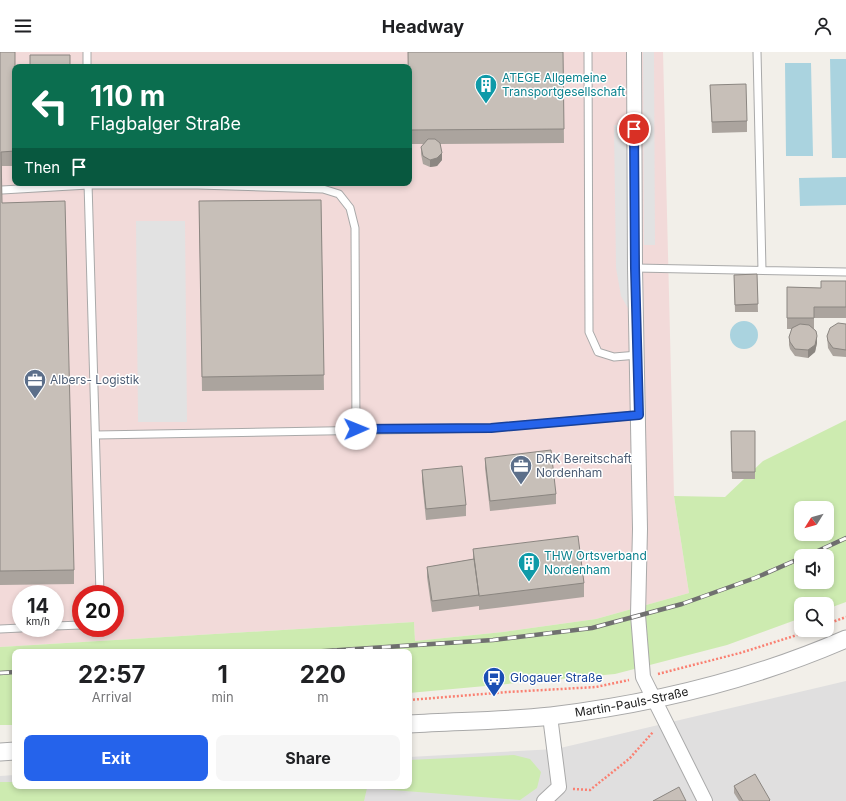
<!DOCTYPE html>
<meta charset="utf-8">
<style>
body{margin:0;font-family:Inter,sans-serif;background:#f6f6f6;color:#202124;height:100vh;display:flex;flex-direction:column;font-size:15px;white-space:nowrap}
*{box-sizing:border-box;margin:0}
p{font-size:13px;color:#757577}
.icon{flex:none;width:22px;height:22px;fill:none;stroke:currentColor;stroke-width:2;stroke-linecap:round;stroke-linejoin:round}
.map{position:relative;flex:1;overflow:hidden}
.details{position:absolute;left:12px;top:597px;width:400px;height:140px;display:flex;flex-direction:column;background:#fff;border-radius:8px;box-shadow:0 2px 6px #0003}
.details>*{flex:none}
.banner{position:absolute;left:12px;top:12px;width:400px;height:122px;border-radius:8px;box-shadow:0 2px 6px #0003;background:#0b6e4f;color:#fff;overflow:hidden}
.needle{width:26px;rotate:233deg}
.tools{position:absolute;left:794px;top:449px;display:grid;gap:8px}
.tools a{display:grid;place-items:center;width:40px;height:40px;border-radius:8px;background:#fff;box-shadow:0 2px 6px #0003;font-size:20px}
.speed{position:absolute;left:12px;top:533px;display:flex;gap:8px;font-size:20px;font-weight:700;text-align:center}
.speed>*{display:grid;place-content:center;width:52px;height:52px;border-radius:50%;background:#fff;box-shadow:0 2px 6px #0003;line-height:1}
.speed small{font-size:10px;font-weight:400}
.speed .limit{border:6px solid #d22;background:#fff;color:#111}
.pin{position:absolute;display:grid;place-items:center;width:34px;height:34px;color:#fff;margin:-17px;border:2px solid #fff;border-radius:50%;box-shadow:0 1px 4px #0007}
.me{position:absolute;width:44px;margin:-22px;rotate:89deg;stroke-linejoin:round;filter:drop-shadow(0 0 3px #0008)}
.turn{display:flex;align-items:center;gap:14px;height:84px;padding:0 12px;font-size:18px}
.turn .icon{width:52px;height:52px;stroke-width:2.5}
.turn b{display:block;font-size:28px;line-height:34px}
.then{display:flex;align-items:center;height:38px;padding:0 12px;background:#0003;gap:8px;font-size:15px}
.eta{display:flex;justify-content:space-evenly;align-items:center;height:68px;text-align:center}
.eta b{font-size:24px;font-weight:700;line-height:28px}
.button{display:flex;gap:8px;margin-top:auto;padding:8px 12px}
.button a{flex:1;height:46px;border-radius:8px;background:#2563eb;color:#fff;font-size:16px;font-weight:700;line-height:46px;text-align:center}
.button a+a{background:#f6f6f6;color:#202124}
header{display:flex;justify-content:space-between;align-items:center;height:52px;padding:0 12px;background:#fff;font-size:18px;font-weight:700}
.map>svg:first-child{display:block}
.residential{fill:#e0dfdf}
.commercial{fill:#f2dad9;fill-rule:evenodd}
.grass{fill:#cdebb0;fill-rule:evenodd}
.parking{fill:#e2e2e2}
.water{fill:#aad3df}
.lines{fill:none;stroke-linecap:round;stroke-linejoin:round}
.service-casing{stroke:#a9a9a9;stroke-width:9}
.minor-casing{stroke:#a9a9a9;stroke-width:16}
.tertiary-casing{stroke:#a9a9a9;stroke-width:19}
.path{stroke:#fa8072;stroke-width:2.5;stroke-dasharray:2 2;stroke-linecap:butt}
.service{stroke:#fff;stroke-width:7}
.minor{stroke:#fff;stroke-width:14}
.tertiary{stroke:#fff;stroke-width:17}
.rail-casing{stroke:#707070;stroke-width:4.5}
.rail{stroke:#fff;stroke-width:3;stroke-dasharray:9;stroke-linecap:butt}
.wall{fill:#aba49e}
.shaded-wall{fill:#8b8681}
.building{fill:#c7bfb8;stroke:#8b8681}
.route-casing{stroke:#184099;stroke-width:10}
.route{stroke:#2563eb;stroke-width:7}
.labels{text-anchor:middle;stroke-width:3;stroke-linejoin:round;paint-order:stroke}
.culture-label{font-size:12px;fill:#0d838f;stroke:#fff;text-anchor:start}
.service-label{font-size:12px;fill:#4e5e75;stroke:#fff;text-anchor:start}
.transit-label{font-size:12px;fill:#164399;stroke:#fff;text-anchor:start}
.street-label{font-size:12px;fill:#222;stroke:#fff}
</style>
<header><svg class="icon" aria-label="menu" viewBox="0 0 24 24"><path d="M4 6h16M4 12h16M4 18h16"/></svg>Headway<svg class="icon" aria-label="person" viewBox="0 0 24 24"><circle cx="12" cy="8" r="4"/><path d="M4 21q1-7 8-7t8 7"/></svg></header>
<div class="map">
<svg width="846" height="749" viewBox="0 0 846 749">
<rect width="100%" height="100%" fill="#f2efe9"/>
<!-- residential -->
<path class="residential" d="M846 629V749H0V724L15 723V734H409V705L556 697Z"/>
<!-- commercial -->
<path class="commercial" d="M0 0H663L674 444 689 541 596 567 503 580 415 589 414 570 0 595ZM15 15H409V131H15ZM21 542H55V576H21ZM81 542H115V576H81Z"/>
<!-- grass -->
<path class="grass" d="M846 368V550L827 557V552H801V566L727 593 615 622 409 641V600H15V673H0V595L414 570 415 589 503 580 596 567 689 541 674 444 725 445 763 409ZM801 456H827V482H801ZM801 504H827V530H801Z
M514 703 530 707 541 720 537 736 520 748 367 736 364 749H0V730H15V734H409V708Z"/>
<!-- parking -->
<path class="parking" d="M643 0H654L655 193H644Z
M614 73H627L628 216 633 265 621 244 616 216Z
M136 169H185L187 370H138Z"/>
<!-- water -->
<path class="water" d="M830 7H846V106H832Z
M785 11H811L813 104H786Z
M846 125V153L800 154 799 126Z
M730 283a14 14 0 1 1 28 0a14 14 0 1 1-28 0Z"/>
<g class="lines">
<!-- service casing -->
<g class="service-casing">
<path id="service" d="M87 0V15
M588 0 589 280 598 300 614 305 638 303
M757 0 762 218
M88 131 100 542
M2 138 88 133H198L323 137 339 142 350 156 355 176 356 377
M635 216 846 220
M96 383 491 376 639 363
M55 574 81 573
M0 577 21 576"/>
</g>
<!-- minor casing -->
<g class="minor-casing">
<path id="minor" d="M634 0 635 216 640 477 638 563 643 625 705 749
M544 749 559 735 550 664"/>
</g>
<!-- tertiary casing -->
<g class="tertiary-casing">
<g id="tertiary">
<path id="s1" d="M409 672C456 669 504 669 551 664 651 652 754 627 846 587"/>
<path d="M0 700 15 699"/>
</g>
</g>
<!-- path -->
<path class="path" d="M827 572 846 565
M658 622 740 601 813 578
M409 648 508 640 596 635 629 628
M573 737 590 738 630 706 653 680"/>
<!-- service -->
<use href="#service" class="service"/>
<!-- minor -->
<use href="#minor" class="minor"/>
<!-- tertiary -->
<use href="#tertiary" class="tertiary"/>
<!-- rail casing -->
<g class="rail-casing">
<path id="rail" d="M807 504 846 486
M310 600 493 588 592 576 682 552 755 526 801 506
M0 621 15 620"/>
</g>
<!-- rail -->
<use href="#rail" class="rail"/>
</g>
<!-- wall -->
<path class="wall" d="M0 0 15 18V114H2V151L74 518V532L0 533Z
M563 0 564 91 440 92 442 108 437 114 430 115 423 112 421 102V95L424 92H409V15Z
M710 33 747 69V80L712 81Z
M321 148 324 338 202 339 199 149Z
M757 222 758 260H735L734 223Z
M846 229V266H814V277L817 291 815 300 808 306 795 304 790 297 789 293V285L792 277H787V235L821 236Z
M846 272V305L833 304 828 296 827 284Z
M731 379H755V427H732Z
M485 406 556 442V452L490 459 485 416Z
M422 418 466 453V464L426 468 422 429Z
M473 497 584 531V545L479 558V553V554L432 560 427 525V515L473 507Z
M734 734 770 749H739L734 741Z"/>
<!-- shaded-wall -->
<path class="shaded-wall" d="M442 101V108L437 114 430 115V108Z
M817 284V291L815 300 808 306V298Z"/>
<!-- building -->
<path class="building" d="M0 0H15V99L1 100 2 151 65 149 74 518 0 519Z
M408 0H563L564 77 409 78Z
M30 3H70V15H30Z
M746 32 747 69 712 70 710 33Z
M428 87H435L440 91 442 101 437 106 430 108 423 104 421 95Z
M321 148 324 323 202 325 199 149Z
M757 222 758 252 735 253 734 223Z
M821 229H846V255H814V266H787V235L821 236Z
M838 271 846 272V298L833 296 828 289 827 284 830 276Z
M800 272 809 273 816 279 817 284 815 293 808 298 795 297 790 290 789 285 792 276Z
M731 379H755V420H732Z
M551 398 556 442 490 449 485 406Z
M462 414 466 453 426 457 422 418Z
M578 484 584 531 479 544 473 497Z
M474 507 479 543 432 549 427 515Z
M755 722 770 748 769 749H743L734 734Z
M679 735 686 749H653Z"/>
<g class="lines">
<!-- route casing -->
<g class="route-casing">
<path id="route" d="M356 377 491 376 639 363 635 216 634 77"/>
</g>
<!-- route -->
<use href="#route" class="route"/>
</g>
<!-- icons -->
<defs>
<g id="building-pin" transform="scale(1.15)"><path d="M0 17L-7.5 6A9.5 9.5 0 1 1 7.5 6Z" fill="#0f9aa8" stroke="#fff"/><path d="M-4-6H4V6H1V3H-1V6H-4ZM-2.5-4.3h1.7v1.8h-1.7ZM.8-4.3h1.7v1.8H.8ZM-2.5-1h1.7V.8h-1.7ZM.8-1h1.7V.8H.8Z" fill="#fff"/></g>
<g id="office-pin" transform="scale(1.15)"><path d="M0 17L-7.5 6A9.5 9.5 0 1 1 7.5 6Z" fill="#5c6f8a" stroke="#fff"/><path d="M-6-3h4V-5.5h4V-3h4V5H-6ZM-1-4.5V-3h2v-1.5ZM-6 0V1H6V0Z" fill="#fff"/></g>
<g id="bus-pin" transform="scale(1.15)"><path d="M0 17L-7.5 6A9.5 9.5 0 1 1 7.5 6Z" fill="#1a4fb4" stroke="#fff"/><path d="M-5-6H5V4H4V6H2V4H-2V6H-4V4H-5ZM-3.5-4V0h7V-4ZM-3.5 1.2v1.5H-2V1.2ZM2 1.2v1.5H3.5V1.2Z" fill="#fff"/></g>
</defs>
<g fill-rule="evenodd">
<use href="#building-pin" x="486" y="33"/>
<use href="#office-pin" x="35" y="328"/>
<use href="#office-pin" x="521" y="414"/>
<use href="#building-pin" x="529" y="511"/>
<use href="#bus-pin" x="494" y="626"/>
</g>
<g class="labels">
<!-- culture labels -->
<g class="culture-label">
<text x="502" y="30">ATEGE Allgemeine<tspan x="502" dy="14">Transportgesellschaft</tspan></text>
<text x="544" y="508">THW Ortsverband<tspan x="544" dy="14">Nordenham</tspan></text>
</g>
<!-- service labels -->
<g class="service-label">
<text x="50" y="332">Albers- Logistik</text>
<text x="536" y="411">DRK Bereitschaft<tspan x="536" dy="14">Nordenham</tspan></text>
</g>
<!-- transit labels -->
<g class="transit-label">
<text x="510" y="630">Glogauer Straße</text>
</g>
<!-- street labels -->
<g class="street-label">
<text dy="4" stroke="none"><textPath href="#s1" startOffset="224">Martin-Pauls-Straße</textPath></text>
</g>
</g>
</svg>
<div class="tools">
<a><svg class="needle" viewBox="-14 -14 28 28"><path d="M0-13l5 13h-10z" fill="#e53935"/><path d="M0 13l5-13h-10z" fill="#757577"/></svg></a>
<a><svg class="icon" aria-label="sound" viewBox="0 0 24 24"><path d="M4 9h4l5-4v14l-5-4H4zM17 9q2 3 0 6"/></svg></a>
<a><svg class="icon" aria-label="search" viewBox="0 0 24 24"><circle cx="10" cy="10" r="6"/><path d="M15 15l6 6"/></svg></a>
</div>
<div class="speed"><div>14<small>km/h</small></div><div class="limit">20</div></div>
<div class="pin" style="left:634px;top:77px;background:#d93025"><svg class="icon" aria-label="arrive" viewBox="0 0 24 24"><path d="M6 21V4h12l-3 4 3 4H6"/></svg></div>
<svg class="me" style="left:356px;top:377px" viewBox="-20 -20 40 40"><circle r="19" fill="#fff"/><path d="M0-13L10 11 0 6-10 11z" fill="#2563eb"/></svg>
<div class="banner">
<div class="turn"><svg class="icon" aria-label="left" viewBox="0 0 24 24"><path d="M17 20v-9H6M10 6l-5 5 5 5"/></svg><div><b>110 m</b>Flagbalger Straße</div></div>
<div class="then">Then<svg class="icon" aria-label="arrive" viewBox="0 0 24 24"><path d="M6 21V4h12l-3 4 3 4H6"/></svg></div>
</div>
<section class="details">
<div class="eta">
<div><b>22:57</b><p>Arrival</p></div>
<div><b>1</b><p>min</p></div>
<div><b>220</b><p>m</p></div>
</div>
<div class="button"><a>Exit</a><a>Share</a></div>
</section>
</div>
